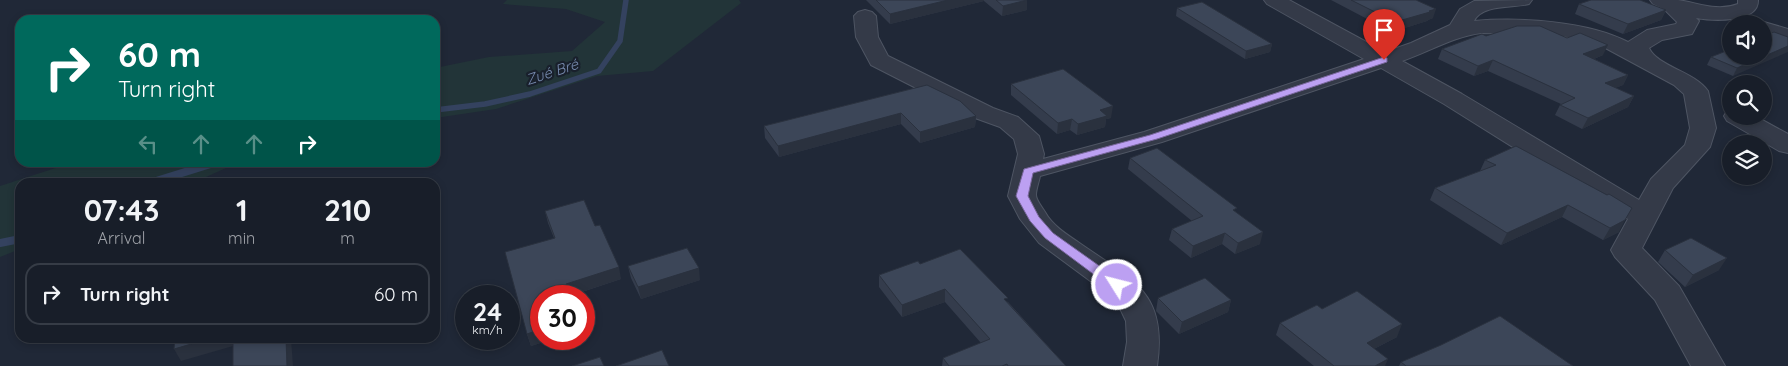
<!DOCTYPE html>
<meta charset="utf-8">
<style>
body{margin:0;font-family:Quicksand,sans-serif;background:#252b35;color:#f1f3f6;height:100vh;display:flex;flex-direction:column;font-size:19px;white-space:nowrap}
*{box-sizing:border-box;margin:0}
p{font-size:16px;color:#9fa2a8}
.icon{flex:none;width:28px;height:28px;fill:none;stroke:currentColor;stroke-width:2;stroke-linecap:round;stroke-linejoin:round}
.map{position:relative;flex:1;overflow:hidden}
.sheet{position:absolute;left:15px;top:178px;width:425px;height:165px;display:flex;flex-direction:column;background:#181e29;border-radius:15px;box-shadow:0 2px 8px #0003,0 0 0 1px #363c46}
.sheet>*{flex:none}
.guide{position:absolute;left:15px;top:15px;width:425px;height:152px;border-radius:15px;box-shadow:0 2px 8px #0003,0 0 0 1px #363c46;background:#00695c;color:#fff;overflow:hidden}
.tools{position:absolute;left:1722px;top:15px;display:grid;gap:10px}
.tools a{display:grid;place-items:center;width:50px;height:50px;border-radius:50%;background:#181e29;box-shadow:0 2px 8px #0003,0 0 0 1px #363c46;font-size:25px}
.speed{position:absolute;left:455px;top:285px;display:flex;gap:10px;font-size:25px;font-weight:700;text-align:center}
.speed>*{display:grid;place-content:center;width:65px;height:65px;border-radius:50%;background:#181e29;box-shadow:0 2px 8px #0003,0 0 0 1px #363c46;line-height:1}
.speed small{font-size:12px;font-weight:400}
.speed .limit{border:8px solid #d22;background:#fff;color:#111}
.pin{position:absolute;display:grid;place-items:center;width:42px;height:42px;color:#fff;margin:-51px -21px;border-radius:50% 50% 50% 0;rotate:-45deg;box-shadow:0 0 5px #0007}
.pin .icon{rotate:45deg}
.me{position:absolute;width:55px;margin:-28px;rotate:306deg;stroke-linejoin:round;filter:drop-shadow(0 0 4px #0008)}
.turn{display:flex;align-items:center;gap:18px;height:105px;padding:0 20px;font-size:22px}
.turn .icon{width:65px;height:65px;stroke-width:2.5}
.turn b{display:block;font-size:35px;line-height:42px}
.lanes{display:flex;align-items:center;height:48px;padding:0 20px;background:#0003;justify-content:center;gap:25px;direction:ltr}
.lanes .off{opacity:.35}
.eta{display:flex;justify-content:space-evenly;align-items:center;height:85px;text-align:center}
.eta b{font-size:30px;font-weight:700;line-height:35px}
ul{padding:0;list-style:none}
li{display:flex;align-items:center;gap:15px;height:62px;margin:0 10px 8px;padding:0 10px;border:2px solid #363c46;border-radius:15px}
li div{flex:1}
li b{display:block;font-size:19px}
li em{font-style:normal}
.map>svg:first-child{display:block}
.green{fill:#223438}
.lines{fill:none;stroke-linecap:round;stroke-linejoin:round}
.stream-far1{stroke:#34425f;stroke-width:5.5}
.stream{stroke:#34425f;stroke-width:8}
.minor-casing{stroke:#4e5563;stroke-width:2}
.minor{fill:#343a48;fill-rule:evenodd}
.wall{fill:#343c4c}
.shaded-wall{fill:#2a313e}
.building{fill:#3c4658;stroke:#2a313e}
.route{fill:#bca0f2;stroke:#7a689d}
.labels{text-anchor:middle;stroke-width:4.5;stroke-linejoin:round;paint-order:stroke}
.water-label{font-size:15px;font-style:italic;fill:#7689ad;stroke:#19202c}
</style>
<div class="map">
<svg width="1788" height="366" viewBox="0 0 1788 366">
<rect width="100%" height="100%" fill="#202837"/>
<!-- green -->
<path class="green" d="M507 0H739L741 3 653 71 597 76 496 109 435 118V68L489 57 572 51 605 22 566 9 503 4Z
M74 162H237V163L195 182H20V249L0 257V186Z"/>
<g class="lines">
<!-- stream-far1 -->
<path class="stream-far1" d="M435 110 485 104 530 94 599 71 620 41 626 0"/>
<!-- stream -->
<path class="stream" d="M153 182 217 162
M0 243 20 239"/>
<!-- minor casing -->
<g class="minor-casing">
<path id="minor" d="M1264 0H1289L1385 52 1411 43 1450 25 1460 9 1474 1 1532 0 1529 4C1513 8 1482 4 1474 21 1519 17 1588 21 1628 42L1647 30 1676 24 1677 22 1664 9 1653 4 1650 0C1659 0 1669 0 1678 0 1699 3 1717 12 1738 4V0H1758C1759 23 1713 21 1696 18L1699 21 1692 34 1662 40 1649 48C1658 67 1694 71 1708 91L1716 128 1710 147 1673 188 1642 248 1679 286 1725 366H1691L1655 300 1615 257 1611 250 1628 219 1444 104 1381 68 1162 142 1040 176C1039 182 1036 189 1036 195 1036 200 1042 207 1045 212 1052 225 1066 234 1078 242 1132 280 1168 291 1157 366H1123L1127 342 1126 321 1116 300 1039 243 1020 219 1008 196 1018 154 1014 139 1000 127 975 118 871 65 856 37 854 16 858 12 865 10 872 12 876 16 878 37 888 56 993 108 1018 117 1039 136 1044 154 1043 159 1144 132 1364 59 1267 4ZM1482 33 1558 35 1598 44 1674 85 1684 94 1690 128 1685 145 1651 179 1639 200 1462 94 1402 61C1429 52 1454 36 1482 33Z
M1764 22 1788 29V44L1764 35V24H1756Z
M1731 110V116H1755L1788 134V153L1779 151 1727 121 1724 116 1727 111Z"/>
</g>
<!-- minor -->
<use href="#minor" class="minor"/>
</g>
<!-- wall -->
<path class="wall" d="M866 0H1027V10L1002 16 984 1 890 24Z
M1331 0H1416L1433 18 1428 20 1427 21 1392 32Z
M1579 4 1666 10 1661 20 1623 34 1575 14Z
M1177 8 1272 44 1270 52 1245 59 1176 16Z
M1486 36 1603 55 1594 59 1628 75 1623 85 1615 88 1634 96 1628 107 1582 129 1555 115 1560 105 1561 104 1488 71 1474 76 1438 59 1442 49Z
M1788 37 1733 76 1707 65 1711 57Z
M1011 84 1111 118 1106 119 1105 127 1077 135 1070 130 1057 134 1011 95Z
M927 85 976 116 975 127 920 143 901 124 779 157 765 138 764 126Z
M1130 158 1236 212 1260 244 1235 254 1222 244 1191 258 1169 240 1172 229 1192 221 1128 169Z
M1485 160 1607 195 1619 232 1603 240 1562 217 1501 245 1430 200 1435 188 1480 171Z
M545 211 595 226 621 279 570 296 541 339H553L531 346 527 334 554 238 548 223Z
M1665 250 1719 270 1685 287 1658 262Z
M920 264 1008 302 1066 366H942L943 358 981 343 945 302 902 317 879 287V275Z
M628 266 700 280 641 299 631 278Z
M1158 298 1231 300 1228 312 1179 334 1156 311Z
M1322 309 1397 337 1374 349 1385 366H1314L1276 335 1280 323Z
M1401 362 1573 366H1399Z"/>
<!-- shaded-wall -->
<path class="shaded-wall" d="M948 0H984V1L890 24V14Z
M1027 0V10L1002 16 1003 6Z
M1436 9 1433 18 1428 20 1427 21 1392 32 1395 22Z
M1666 10 1661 20 1623 34 1628 24Z
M1272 44 1270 52 1245 59 1246 51Z
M1608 45 1603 55 1579 65 1583 54Z
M1788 46V52L1733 76 1737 68Z
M1493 60 1488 71 1474 76 1478 66Z
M1628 75 1623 85 1600 94 1605 83Z
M1634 96 1628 107 1582 129 1588 118Z
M1113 106 1111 118 1106 119 1105 127 1077 135 1078 124 1100 110Z
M901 113V124L779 157 778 146Z
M976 116 975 127 920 143V132Z
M1072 119 1070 130 1057 134 1058 123Z
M1568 205 1562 217 1501 245 1507 233Z
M1625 220 1619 232 1603 240 1610 228Z
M1263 232 1260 244 1235 254 1238 243Z
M1225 233 1222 244 1191 258 1193 246Z
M1727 258 1719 270 1685 287 1693 275Z
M619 267 621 279 569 296 566 284Z
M699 268 700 280 641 299 638 287Z
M945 289V302L902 317V305Z
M1231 300 1228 312 1179 334 1182 322Z
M1402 324 1397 337 1362 355 1367 343Z
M541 329V339H553L531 346 527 334Z
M212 338H236L240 344 181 361 174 349Z
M286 338H291L293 366H287Z
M1388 359 1385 366H1375Z"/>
<!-- building -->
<path class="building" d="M876 0H948L890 14Z
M996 0H1027L1003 6Z
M1351 0H1416L1436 9 1429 11 1430 12 1395 22Z
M1591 0H1640L1666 10 1628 24 1579 4Z
M1202 2 1272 44 1246 51 1177 8Z
M1517 26H1540L1567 38 1580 33 1608 45 1583 54 1628 75 1605 83 1634 96 1588 118 1560 105 1575 98 1493 60 1478 66 1442 49 1482 34 1486 36Z
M1774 32 1788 37V46L1737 68 1711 57 1731 49V56H1764V36Z
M1063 69 1113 106 1100 110 1107 116 1078 124 1072 119 1058 123 1011 84Z
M927 85 960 101 976 116 920 132 901 113 778 146 764 126Z
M1516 146 1607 195 1609 194 1632 208 1625 220 1610 228 1568 205 1507 233 1435 188 1496 165 1485 160Z
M1157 148 1237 208 1233 210 1263 232 1238 243 1225 233 1193 246 1172 229 1203 216 1130 158Z
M584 200 595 226 600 225 619 267 566 284 570 296H541V329L527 334 505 252 555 238 545 211Z
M1691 238 1727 258 1693 275 1665 250Z
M687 248 699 268 638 287 628 266Z
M960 249 1008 298 1004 299 1066 366H1008L1007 364 1002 366H949L943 358 990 339 945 289 902 305 879 275 918 261 920 264Z
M1205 278 1231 300 1182 322 1158 298Z
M1357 291 1402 324 1367 343 1388 359 1375 366H1334L1280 323 1317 305 1322 309Z
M1500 316 1573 366H1406L1401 362 1441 345Z
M175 338H212L174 349Z
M233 338H286L287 366H233Z
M662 350 669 366H616Z
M600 357 604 366H572Z"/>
<!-- route -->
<path class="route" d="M1384 57 1387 58V62L1157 139 1033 173 1028 196 1039 217 1053 233 1122 282 1123 285 1122 288H1112L1045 238 1030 221 1016 196 1024 169 1150 135Z"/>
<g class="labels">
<!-- water labels -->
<g class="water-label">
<text transform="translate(552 72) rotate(-18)" y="5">Zué Bré</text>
</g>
</g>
</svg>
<div class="tools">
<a><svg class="icon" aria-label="sound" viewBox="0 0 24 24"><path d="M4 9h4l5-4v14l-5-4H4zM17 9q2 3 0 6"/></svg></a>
<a><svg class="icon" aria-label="search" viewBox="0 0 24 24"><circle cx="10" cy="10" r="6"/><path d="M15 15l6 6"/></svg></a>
<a><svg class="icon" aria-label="layers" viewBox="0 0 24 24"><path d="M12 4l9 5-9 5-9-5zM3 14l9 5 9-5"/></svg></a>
</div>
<div class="speed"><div>24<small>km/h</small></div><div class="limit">30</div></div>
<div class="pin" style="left:1384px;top:60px;background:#d93025"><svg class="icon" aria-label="arrive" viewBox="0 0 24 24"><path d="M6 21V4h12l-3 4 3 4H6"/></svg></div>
<svg class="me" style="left:1117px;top:285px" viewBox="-20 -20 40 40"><circle r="17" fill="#bca0f2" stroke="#fff" stroke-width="3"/><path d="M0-11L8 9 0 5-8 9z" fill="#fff"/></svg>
<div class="guide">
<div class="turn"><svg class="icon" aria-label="right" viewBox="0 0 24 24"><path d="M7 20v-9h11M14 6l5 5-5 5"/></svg><div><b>60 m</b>Turn right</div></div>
<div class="lanes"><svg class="icon off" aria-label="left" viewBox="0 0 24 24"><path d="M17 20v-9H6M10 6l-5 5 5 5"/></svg><svg class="icon off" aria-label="ahead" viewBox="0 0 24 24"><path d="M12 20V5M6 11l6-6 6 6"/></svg><svg class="icon off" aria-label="ahead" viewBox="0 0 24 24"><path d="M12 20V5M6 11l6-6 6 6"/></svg><svg class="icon" aria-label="right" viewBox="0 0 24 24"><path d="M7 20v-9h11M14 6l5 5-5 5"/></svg></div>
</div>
<section class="sheet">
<div class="eta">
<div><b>07:43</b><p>Arrival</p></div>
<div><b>1</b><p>min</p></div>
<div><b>210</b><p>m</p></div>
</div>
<ul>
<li><svg class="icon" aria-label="right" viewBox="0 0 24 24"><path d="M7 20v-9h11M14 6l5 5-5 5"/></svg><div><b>Turn right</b></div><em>60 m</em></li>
</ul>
</section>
</div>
